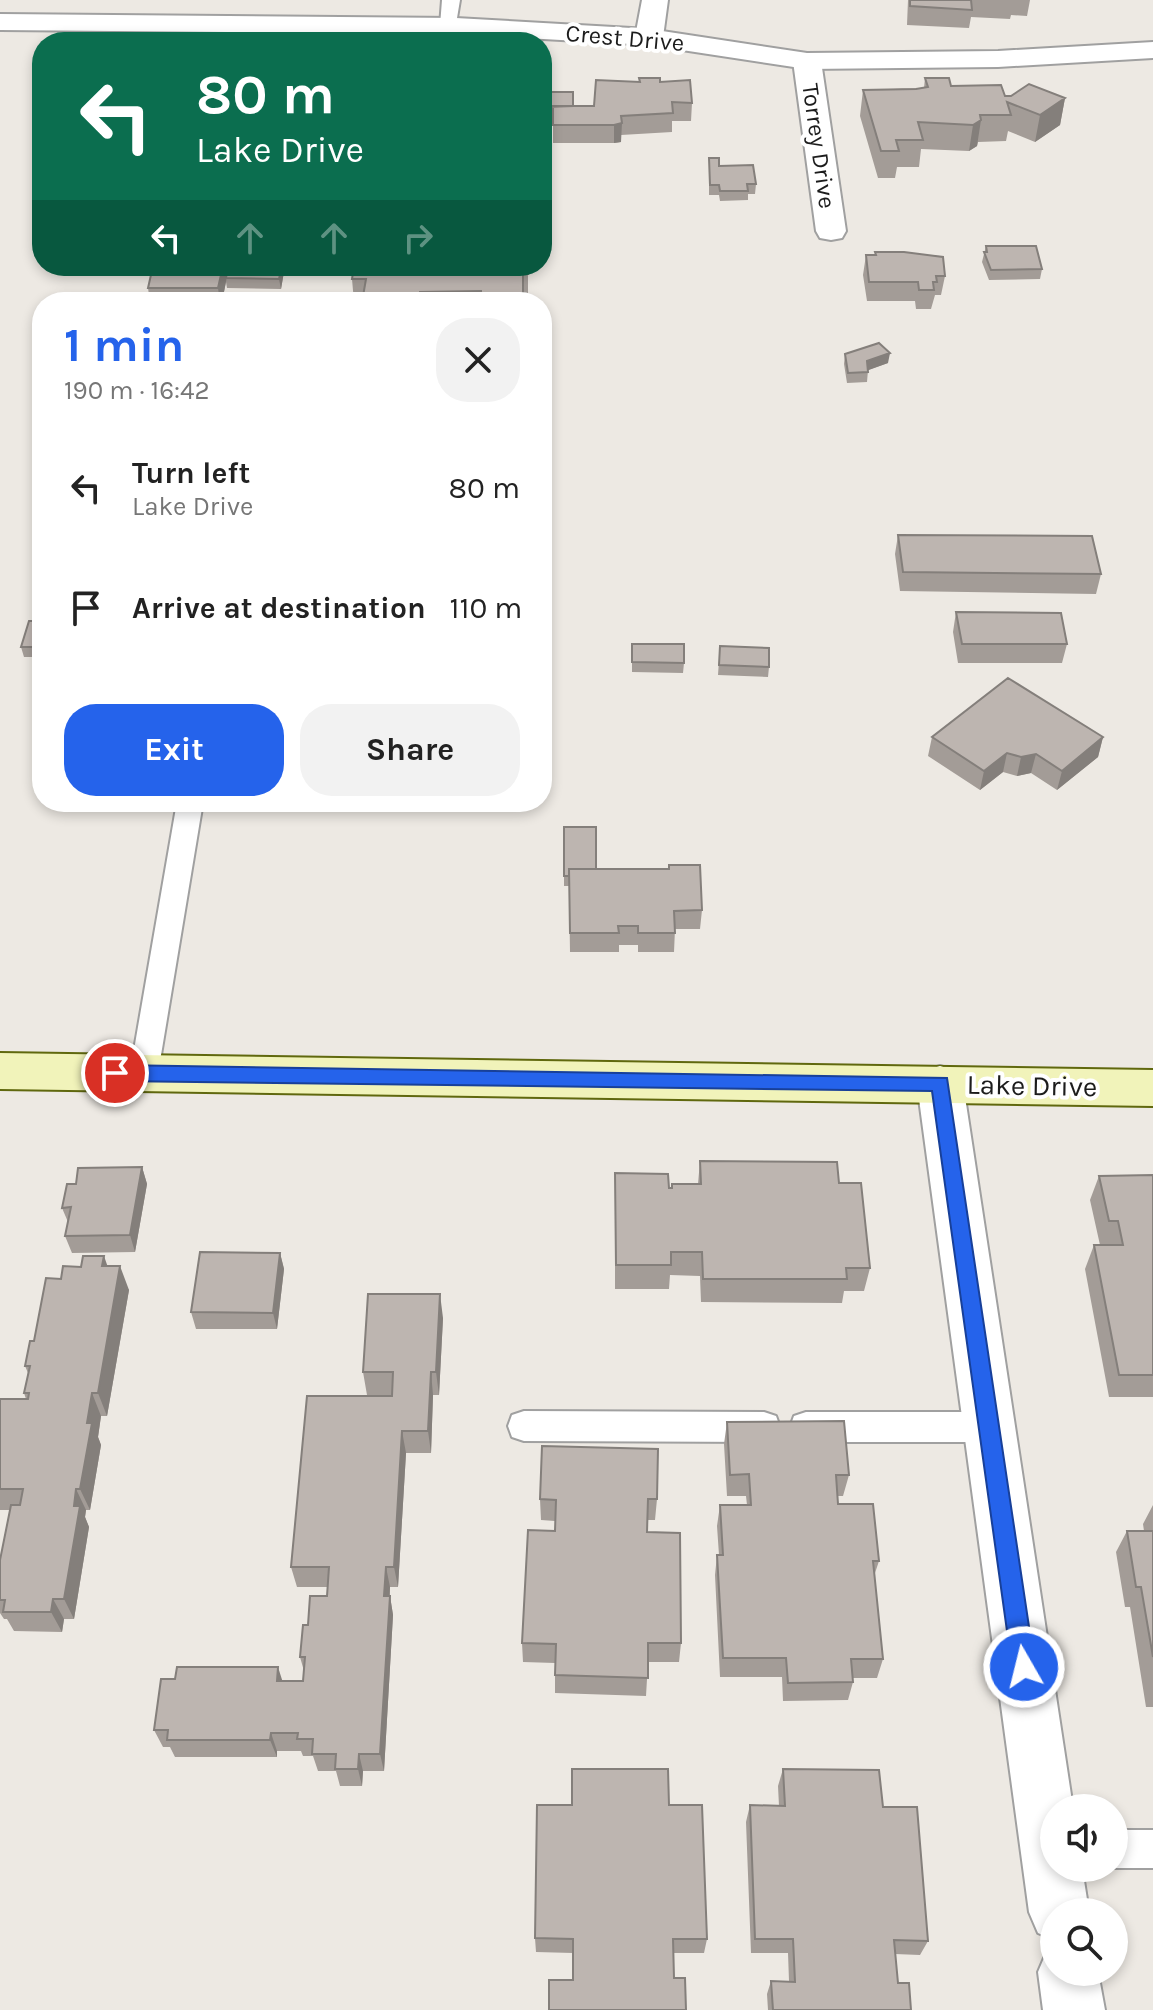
<!DOCTYPE html>
<meta charset="utf-8">
<style>
body{margin:0;font-family:Karla,sans-serif;background:#f2f2f2;color:#222;height:100vh;display:flex;flex-direction:column;font-size:30px;white-space:nowrap}
*{box-sizing:border-box;margin:0}
p{font-size:26px;color:#767676}
.icon{flex:none;width:44px;height:44px;fill:none;stroke:currentColor;stroke-width:2;stroke-linecap:round;stroke-linejoin:round}
.map{position:relative;flex:1;overflow:hidden}
.side{position:absolute;left:32px;top:292px;width:520px;height:520px;display:flex;flex-direction:column;background:#fff;border-radius:32px;box-shadow:0 4px 12px #0003}
.side>*{flex:none}
.top-card{position:absolute;left:32px;top:32px;width:520px;height:244px;border-radius:32px;box-shadow:0 4px 12px #0003;background:#0b6e4f;color:#fff;overflow:hidden}
.controls{position:absolute;left:1040px;top:1794px;display:grid;gap:16px}
.controls a{display:grid;place-items:center;width:88px;height:88px;border-radius:50%;background:#fff;box-shadow:0 4px 12px #0003;font-size:40px}
.pin{position:absolute;display:grid;place-items:center;width:68px;height:68px;color:#fff;margin:-34px;border:4px solid #fff;border-radius:50%;box-shadow:0 2px 8px #0007}
.me{position:absolute;width:88px;margin:-44px;rotate:352deg;stroke-linejoin:round;filter:drop-shadow(0 0 6px #0008)}
.turn{display:flex;align-items:center;gap:28px;height:168px;padding:0 32px;font-size:36px}
.turn .icon{width:104px;height:104px;stroke-width:2.5}
.turn b{display:block;font-size:56px;line-height:68px}
.lanes{display:flex;align-items:center;height:76px;padding:0 32px;background:#0003;justify-content:center;gap:40px;direction:ltr}
.lanes .off{opacity:.35}
.round{display:grid;place-items:center;flex:none;width:84px;height:84px;border-radius:32px;background:#f2f2f2}
.headline{display:flex;align-items:center;justify-content:space-between;height:136px;padding:0 32px}
h1{font-size:48px;font-weight:700;line-height:60px;color:#2563eb}
.button{display:flex;gap:16px;margin-top:auto;padding:16px 32px}
.button a{flex:1;height:92px;border-radius:32px;background:#2563eb;color:#fff;font-size:32px;font-weight:700;line-height:92px;text-align:center}
.button a+a{background:#f2f2f2;color:#222}
ul{padding:0;list-style:none}
li{display:flex;align-items:center;gap:24px;height:120px;padding:0 32px}
li div{flex:1}
li b{display:block;font-size:30px}
li em{font-style:normal}
.map>svg:first-child{display:block}
.lines{fill:none;stroke-linecap:round;stroke-linejoin:round}
.service-casing{stroke:#a0a0a0;stroke-width:4}
.minor-casing{stroke:#a0a0a0;stroke-width:4}
.tertiary-casing{stroke:#a0a0a0;stroke-width:4}
.secondary-casing{stroke:#60680e;stroke-width:4}
.service{fill:#fff;fill-rule:evenodd}
.minor{fill:#fff;fill-rule:evenodd}
.tertiary{fill:#fff;fill-rule:evenodd}
.secondary{fill:#f1f3ba;fill-rule:evenodd}
.wall{fill:#a39c97}
.shaded-wall{fill:#847f7b}
.building{fill:#bdb5b0;stroke:#847f7b;stroke-width:2}
.route{fill:#2563eb;stroke:#184099;stroke-width:2}
.labels{text-anchor:middle;stroke-width:8;stroke-linejoin:round;paint-order:stroke}
.far-street-label{font-size:24px;fill:#1c1c1c;stroke:#fff}
.street-label{font-size:28px;fill:#1c1c1c;stroke:#fff}
</style>
<div class="map">
<svg width="1153" height="2010" viewBox="0 0 1153 2010">
<rect width="100%" height="100%" fill="#ede9e3"/>
<g class="lines">
<!-- service casing -->
<g class="service-casing">
<path id="service" d="M442 0H460L455 30 449 31 440 26Z
M177 802H203L158 1073 154 1081 144 1085 134 1081 130 1073Z
M524 1411 764 1412 776 1416 780 1427 776 1438 764 1442 524 1441 512 1437 508 1426 512 1415Z
M806 1412H989L1001 1416 1005 1427 1001 1438 989 1442H806L794 1438 790 1427 794 1416Z
M1114 1830H1153V1868H1114Z"/>
</g>
<!-- minor casing -->
<g class="minor-casing">
<path id="minor" d="M642 0H668L663 37 659 43 649 45 639 43 635 37Z
M807 53 817 55 821 61 846 231 842 238 831 240 820 238 816 231 793 61 797 55Z
M940 1066 956 1071 963 1084 1073 1808H1054V1868H1082L1089 1912H1054V1940L1038 1933 1029 1912 917 1084 924 1071Z
M1054 1948V1972H1098L1105 2010H1043L1038 1972 1047 1951Z"/>
</g>
<!-- tertiary casing -->
<g class="tertiary-casing">
<path id="tertiary" d="M0 14 456 18 649 29 807 53 998 51 1153 42V58L998 67 807 69 649 45 456 34 0 30Z"/>
</g>
<!-- secondary casing -->
<g class="secondary-casing">
<path id="secondary" d="M0 1053 1153 1070V1106L0 1089Z"/>
</g>
<!-- service -->
<use href="#service" class="service"/>
<!-- minor -->
<use href="#minor" class="minor"/>
<!-- tertiary -->
<use href="#tertiary" class="tertiary"/>
<!-- secondary -->
<use href="#secondary" class="secondary"/>
</g>
<!-- wall -->
<path class="wall" d="M908 0H1030L1027 16 1011 15 1010 19 971 17 969 28 907 25Z
M925 78 951 86 1005 96 1065 98 1060 125 1035 142 1008 131 1006 141 978 142 977 146 969 151 921 149 919 167H897L895 178H878L860 116 863 90 924 88Z
M660 82 692 103 691 121H672V132L621 135V142L614 143H553V117H546L547 92 573 106H594Z
M709 158 719 166 756 184 755 194H748V200L720 201 719 195H709Z
M986 246 1042 269 1040 279 989 280 982 262Z
M875 252 945 276 941 295H935L931 309H916L915 301H867L863 275 866 255H875Z
M285 266 281 289 227 288 226 282 222 302H150L148 288Z
M528 266V301L354 302 352 279Z
M845 354 888 363 868 370 867 382 847 383 844 364Z
M898 535 1101 574 1096 594 900 591 895 554Z
M956 612 1067 644 1062 663H958L953 632Z
M42 621V657H24L21 647Z
M632 644 684 663 683 673 632 672Z
M720 646 769 667 768 677 718 675Z
M932 737H1103L1098 757 1057 790 1031 773 1017 776 1003 772 980 790 928 756Z
M564 827 596 869 702 910 700 929H675L674 952H638V945H619V952H570L569 886H564Z
M700 1161 839 1183 870 1268 864 1291H844L842 1303 701 1302 700 1276 670 1275 669 1289H615V1173L669 1188 698 1184Z
M142 1167 147 1184 135 1252 72 1253 65 1236 68 1222 62 1208 76 1184Z
M1153 1175V1397H1109L1085 1269 1094 1245H1100L1090 1200 1099 1176Z
M280 1253 284 1269 277 1329H196L191 1312Z
M108 1266 129 1290 107 1416H101L98 1437 101 1445 90 1510H86L85 1517 89 1527 74 1619H64L62 1632 14 1631 7 1619H4L0 1613V1560L10 1510H0V1399H26L24 1393 28 1373 25 1366 61 1279 81 1267Z
M443 1318 439 1395H433L431 1453H406L398 1587H390V1596L393 1615 384 1771H363L362 1786H340L336 1771H318L313 1756H303L301 1751H277V1757H175L170 1747H163L154 1730 283 1681H303L304 1671 300 1657 308 1625 327 1596V1587H297L291 1567 392 1396 367 1395 363 1372Z
M727 1422 849 1475 843 1496H838V1504L879 1561 874 1576 883 1659 877 1678H853V1682L848 1700 783 1701 782 1677H720L715 1575 717 1555H719L717 1526 720 1505H747L746 1496H727L724 1444Z
M540 1499H657L655 1520H647V1532L681 1643 679 1662H648L646 1696 555 1693V1663L523 1662 522 1643 555 1531V1521L541 1520Z
M1153 1505V1707H1146L1130 1607H1125L1116 1552 1127 1531H1144L1143 1524Z
M783 1769 883 1807 928 1941 920 1955 895 1954 898 1983 911 2010H768L767 1994 771 1981H789L788 1953H751L746 1822 750 1805 779 1806 778 1786Z
M669 1805 707 1939 704 1953H674L573 1980V1953L536 1952 535 1938Z"/>
<!-- shaded-wall -->
<path class="shaded-wall" d="M1065 98 1060 125 1035 142 1040 115Z
M981 120 977 146 969 151 973 125Z
M622 123 621 142 614 143V125Z
M223 266H229L222 302H220L218 288Z
M282 266H285L281 289 279 279Z
M890 353 888 363 866 371 867 361Z
M1103 737 1098 757 1057 790 1062 771Z
M1007 753 1003 772 980 790 984 771Z
M1036 754 1031 773 1017 776 1021 757Z
M142 1167 147 1184 135 1252 130 1235Z
M280 1253 284 1269 277 1329 273 1313Z
M104 1256 112 1279 102 1266Z
M120 1266 129 1290 107 1416 98 1393Z
M440 1294 443 1318 439 1395 436 1372Z
M431 1372 433 1395 431 1453 428 1431Z
M92 1393 101 1416 98 1437 101 1445 90 1510 80 1489 87 1423Z
M402 1431 406 1453 398 1587 394 1567Z
M76 1489 86 1510 85 1517 89 1527 74 1619 64 1599Z
M386 1567 390 1587 388 1615 384 1596Z
M390 1596 393 1615 384 1771 380 1754Z
M53 1599 64 1619 62 1632 51 1612Z
M278 1667 284 1686 277 1681Z
M271 1733 277 1751V1757L270 1740Z
M359 1754 363 1771 362 1786 358 1769Z"/>
<!-- building -->
<path class="building" d="M910 0H971L972 10 910 6Z
M639 78H660V82L690 80 692 103 672 102 673 113 621 116 622 123 614 125H553V106H594L596 80 640 82Z
M925 78H949L951 86 1001 85 1005 96H1011L1029 84 1065 98 1040 115 1007 102 1011 115H980L981 120 973 125 918 122 923 140H896L899 151H881L863 90 916 89 928 87Z
M547 92H573V106L546 107Z
M709 158H719V166L753 165 756 184H747L748 191H720L719 185H710Z
M986 246H1036L1042 269 991 270 984 252H987Z
M875 252H904L943 257 945 276H936L937 282H933L934 290H919L918 282H869L866 255H876Z
M153 266H223L218 288H148Z
M228 266H282L279 279 226 278Z
M354 266H528V274H523V300L481 301V291L420 292V302H362L366 279H352Z
M879 343 890 353 867 361 868 372 848 373 845 354Z
M898 535 1092 536 1101 574 903 572Z
M956 612 1061 613 1067 644H962Z
M29 621H42V647H21Z
M632 644H684V663L632 662Z
M720 646 769 648V667L719 665Z
M1008 678 1103 737 1062 771 1036 754 1021 757 1007 753 984 771 932 737Z
M564 827H596V869H569V876H564Z
M669 865H700L702 910 674 911 675 933H638V926H618L619 933H570L569 869H669Z
M700 1161 837 1162 839 1183H861L870 1268H846L847 1279H703L702 1252H671V1265H616L615 1173 668 1174 669 1188H672V1184H701Z
M142 1167 130 1235 65 1236 71 1207 62 1208 67 1184H76L78 1168Z
M1153 1175V1375H1119L1094 1245H1123L1118 1221H1109L1099 1176Z
M200 1252 280 1253 273 1313 191 1312Z
M83 1256H104L102 1266H120L98 1393H92L87 1423H92L80 1489H76L74 1506H80L64 1599H53L51 1612H3L5 1600H0V1560L11 1505H20L23 1489H0V1399H28L29 1393H24L30 1366H25L30 1341H34L46 1278 61 1279 63 1266 81 1267Z
M368 1294H440L436 1372H431L428 1431H402L394 1567H386L384 1596H390L380 1754H359L358 1769H335L336 1754H312L313 1739H297L298 1733H271L270 1740H167L168 1730H154L161 1679H175L177 1667H278L277 1681H303L305 1657H300L303 1625H308L310 1596H327L329 1567H291L307 1396H392L393 1372H363Z
M844 1421 849 1475H836L838 1504H873L879 1561H873L883 1659H851L853 1682 788 1683 786 1658H723L717 1555H723L720 1505H751L749 1474 730 1475 727 1422Z
M542 1446 658 1449 657 1499H648L647 1532 680 1533 681 1643H648V1678L555 1675 556 1644 522 1643 528 1530 555 1531 556 1500 540 1499Z
M1127 1531H1153V1657L1141 1587H1136Z
M572 1769H668L669 1805H702L707 1939H673L674 1978H685L686 2010H549V1980H573V1939L535 1938 537 1805H572Z
M783 1769 879 1770 883 1807H917L928 1941 894 1940 898 1983H909L911 2010H773L771 1981 795 1982 793 1939H755L750 1805 785 1806Z"/>
<!-- route -->
<path class="route" d="M115 1065 947 1078 1035 1667 1032 1675 1024 1679 1016 1675 1012 1667 932 1091 115 1081 109 1078 106 1073 109 1068Z"/>
<g class="labels">
<!-- far-street labels -->
<g class="far-street-label">
<text transform="translate(625 38) rotate(5)" y="8">Crest Drive</text>
<text transform="translate(819 146) rotate(82)" y="8">Torrey Drive</text>
</g>
<!-- street labels -->
<g class="street-label">
<text transform="translate(1032 1085) rotate(1)" y="10">Lake Drive</text>
</g>
</g>
</svg>
<div class="controls">
<a><svg class="icon" aria-label="sound" viewBox="0 0 24 24"><path d="M4 9h4l5-4v14l-5-4H4zM17 9q2 3 0 6"/></svg></a>
<a><svg class="icon" aria-label="search" viewBox="0 0 24 24"><circle cx="10" cy="10" r="6"/><path d="M15 15l6 6"/></svg></a>
</div>
<div class="pin" style="left:115px;top:1073px;background:#d93025"><svg class="icon" aria-label="arrive" viewBox="0 0 24 24"><path d="M6 21V4h12l-3 4 3 4H6"/></svg></div>
<svg class="me" style="left:1024px;top:1667px" viewBox="-20 -20 40 40"><circle r="17" fill="#2563eb" stroke="#fff" stroke-width="3"/><path d="M0-11L8 9 0 5-8 9z" fill="#fff"/></svg>
<div class="top-card">
<div class="turn"><svg class="icon" aria-label="left" viewBox="0 0 24 24"><path d="M17 20v-9H6M10 6l-5 5 5 5"/></svg><div><b>80 m</b>Lake Drive</div></div>
<div class="lanes"><svg class="icon" aria-label="left" viewBox="0 0 24 24"><path d="M17 20v-9H6M10 6l-5 5 5 5"/></svg><svg class="icon off" aria-label="ahead" viewBox="0 0 24 24"><path d="M12 20V5M6 11l6-6 6 6"/></svg><svg class="icon off" aria-label="ahead" viewBox="0 0 24 24"><path d="M12 20V5M6 11l6-6 6 6"/></svg><svg class="icon off" aria-label="right" viewBox="0 0 24 24"><path d="M7 20v-9h11M14 6l5 5-5 5"/></svg></div>
</div>
<section class="side">
<div class="headline"><div><h1>1 min</h1><p>190 m · 16:42</p></div><a class="round"><svg class="icon" aria-label="close" viewBox="0 0 24 24"><path d="M6 6l12 12M18 6L6 18"/></svg></a></div>
<ul>
<li><svg class="icon" aria-label="left" viewBox="0 0 24 24"><path d="M17 20v-9H6M10 6l-5 5 5 5"/></svg><div><b>Turn left</b><p>Lake Drive</p></div><em>80 m</em></li>
<li><svg class="icon" aria-label="arrive" viewBox="0 0 24 24"><path d="M6 21V4h12l-3 4 3 4H6"/></svg><div><b>Arrive at destination</b></div><em>110 m</em></li>
</ul>
<div class="button"><a>Exit</a><a>Share</a></div>
</section>
</div>
